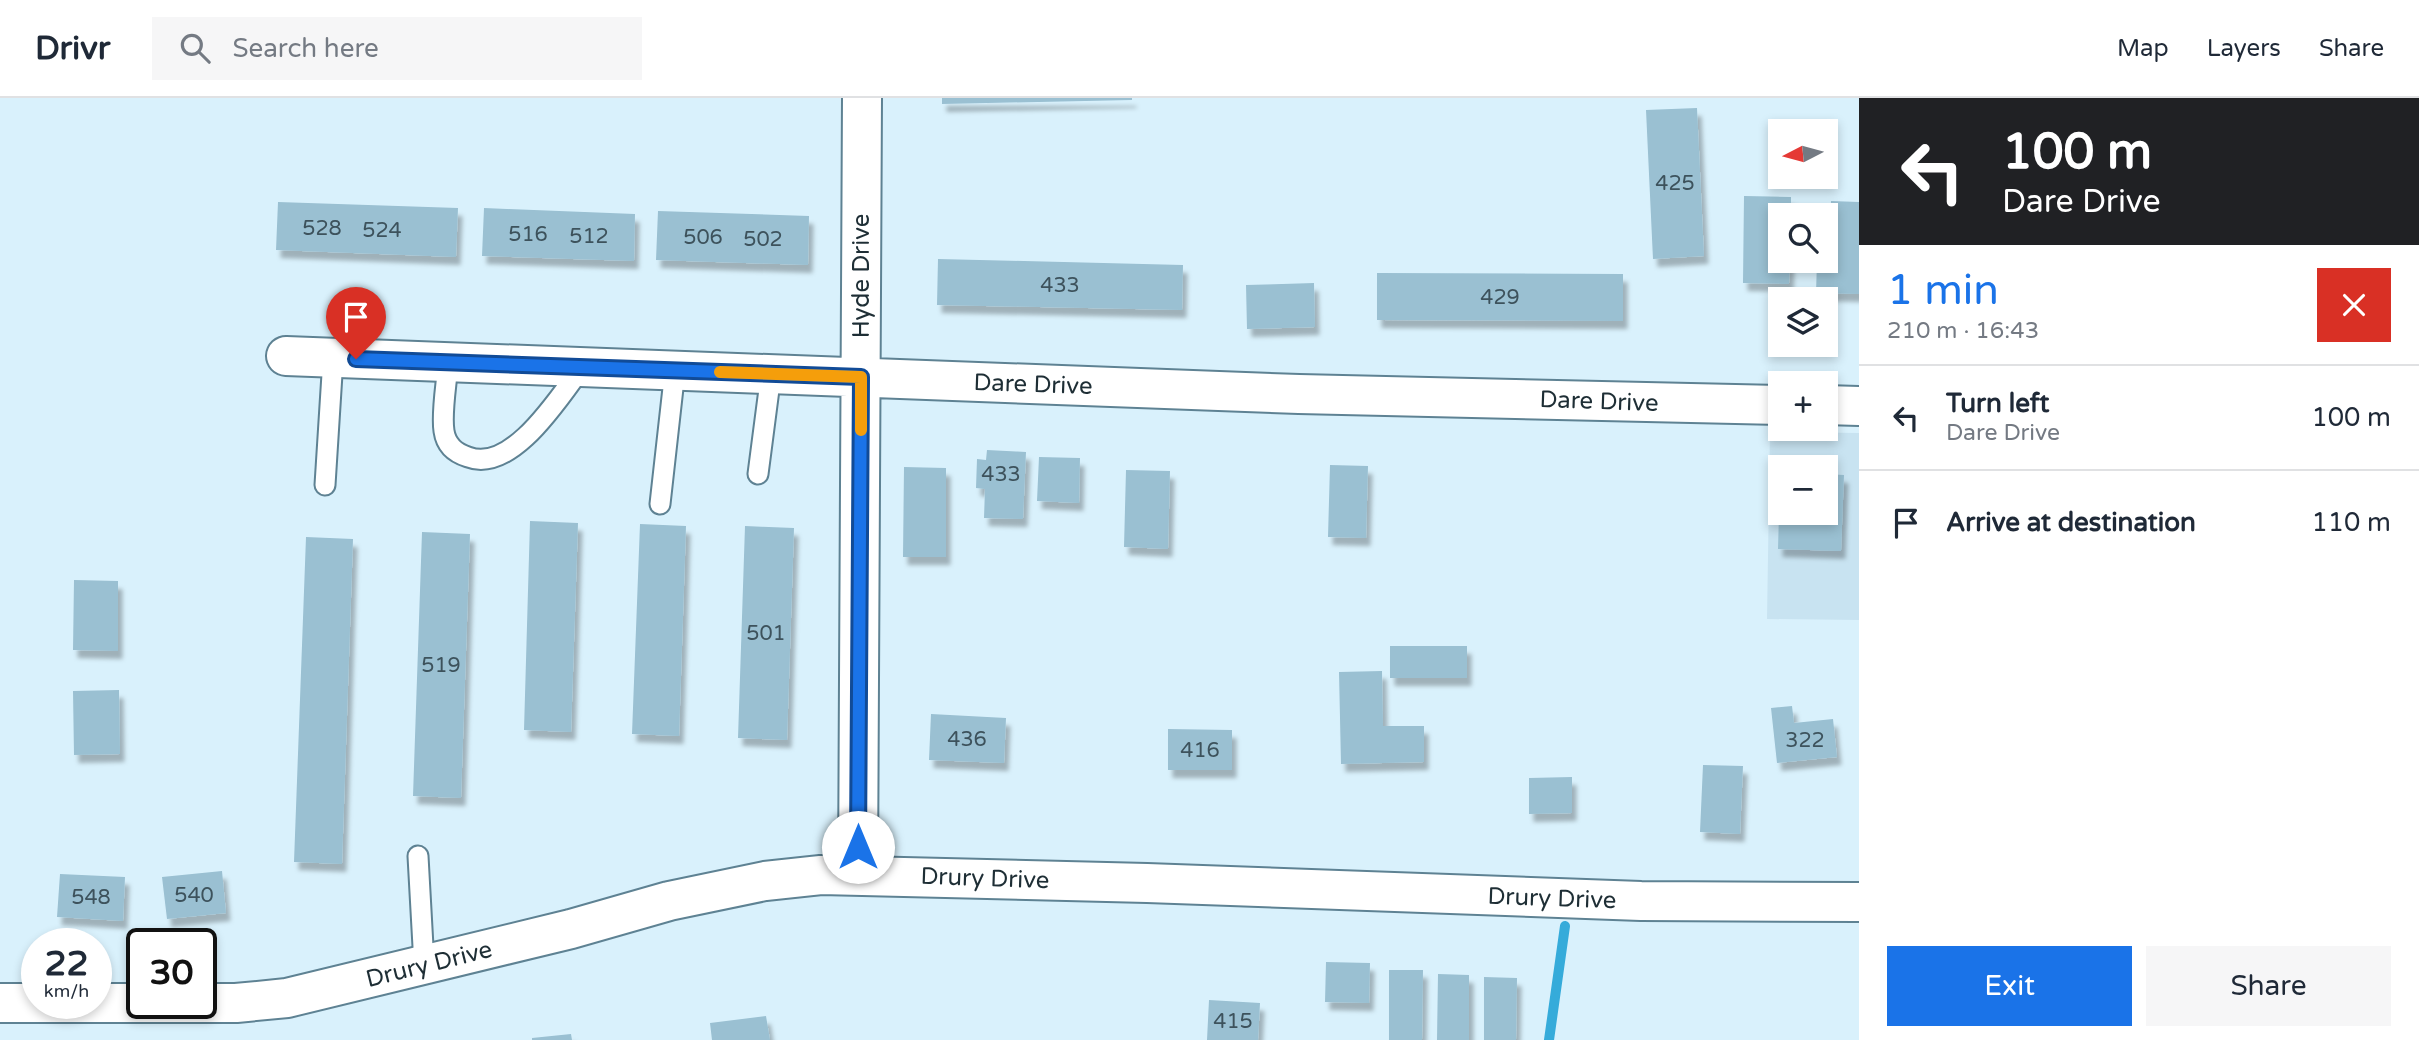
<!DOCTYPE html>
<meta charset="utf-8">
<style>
body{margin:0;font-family:"Varela Round",sans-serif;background:#f6f6f7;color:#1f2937;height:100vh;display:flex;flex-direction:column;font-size:26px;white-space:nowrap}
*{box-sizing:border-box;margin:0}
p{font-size:23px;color:#747a83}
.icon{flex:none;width:38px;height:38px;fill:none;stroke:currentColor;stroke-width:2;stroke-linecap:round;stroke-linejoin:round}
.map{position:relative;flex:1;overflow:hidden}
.side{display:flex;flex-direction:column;background:#fff;width:560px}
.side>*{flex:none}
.guide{background:#202124;color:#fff;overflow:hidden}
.needle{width:46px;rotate:264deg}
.fabs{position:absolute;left:1768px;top:21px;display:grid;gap:14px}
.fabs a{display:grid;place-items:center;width:70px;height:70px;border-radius:0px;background:#fff;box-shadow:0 4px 10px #0003;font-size:35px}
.speed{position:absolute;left:21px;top:830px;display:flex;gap:14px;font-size:35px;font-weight:700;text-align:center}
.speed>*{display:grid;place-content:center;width:91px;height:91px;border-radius:50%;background:#fff;box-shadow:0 4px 10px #0003;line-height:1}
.speed small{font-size:18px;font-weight:400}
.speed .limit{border:4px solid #111;border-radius:10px;background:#fff;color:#111}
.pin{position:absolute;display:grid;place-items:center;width:60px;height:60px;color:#fff;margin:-72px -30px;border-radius:50% 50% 50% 0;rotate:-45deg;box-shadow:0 0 7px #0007}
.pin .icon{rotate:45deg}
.me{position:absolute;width:77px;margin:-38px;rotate:0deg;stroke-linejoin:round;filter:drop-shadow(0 0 5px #0008)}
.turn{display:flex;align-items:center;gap:24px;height:147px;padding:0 28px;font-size:32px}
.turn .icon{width:91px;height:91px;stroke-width:2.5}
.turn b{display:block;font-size:49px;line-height:60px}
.round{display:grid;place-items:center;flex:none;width:74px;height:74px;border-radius:0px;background:#f6f6f7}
.head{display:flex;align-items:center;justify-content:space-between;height:119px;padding:0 28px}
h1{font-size:42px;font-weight:600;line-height:52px;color:#1a73e8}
.action{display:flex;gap:14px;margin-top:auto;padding:14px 28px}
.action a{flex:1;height:80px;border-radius:0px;background:#1a73e8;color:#fff;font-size:28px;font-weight:600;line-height:80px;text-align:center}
.action a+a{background:#f6f6f7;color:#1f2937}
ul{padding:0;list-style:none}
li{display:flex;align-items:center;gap:21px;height:105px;padding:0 28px;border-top:2px solid #e0e1e3}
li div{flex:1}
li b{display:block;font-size:26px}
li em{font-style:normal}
header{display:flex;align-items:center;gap:42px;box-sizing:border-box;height:98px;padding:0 35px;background:#fff;border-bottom:2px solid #e0e1e3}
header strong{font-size:33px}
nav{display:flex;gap:38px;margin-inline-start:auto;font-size:24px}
.search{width:490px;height:63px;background:#f6f6f7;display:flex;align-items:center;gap:18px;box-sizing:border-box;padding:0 24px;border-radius:0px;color:#747a83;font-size:26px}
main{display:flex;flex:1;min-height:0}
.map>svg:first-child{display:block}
.built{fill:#c8e3f1;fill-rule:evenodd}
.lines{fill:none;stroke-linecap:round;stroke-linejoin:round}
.stream{stroke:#35abda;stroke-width:10}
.building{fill:#9ac0d2;filter:url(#shadow)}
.service-casing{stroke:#5e8293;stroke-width:23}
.minor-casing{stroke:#5e8293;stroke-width:42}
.service{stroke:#fff;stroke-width:19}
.minor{stroke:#fff;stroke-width:38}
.route-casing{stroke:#114b97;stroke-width:18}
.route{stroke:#1a73e8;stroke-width:12}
.slow{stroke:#f59e0b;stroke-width:12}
.labels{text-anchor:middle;stroke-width:5;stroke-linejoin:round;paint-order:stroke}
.number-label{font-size:21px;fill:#3d525c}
.street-label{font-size:24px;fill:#1e2e35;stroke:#fff}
</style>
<header>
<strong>Drivr</strong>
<div class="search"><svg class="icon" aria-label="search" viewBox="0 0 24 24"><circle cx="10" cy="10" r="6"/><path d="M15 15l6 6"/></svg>Search here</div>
<nav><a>Map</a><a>Layers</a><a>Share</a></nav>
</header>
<main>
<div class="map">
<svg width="1859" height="942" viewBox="0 0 1859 942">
<defs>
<filter id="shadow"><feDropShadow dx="4.5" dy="8" stdDeviation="2" flood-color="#0004"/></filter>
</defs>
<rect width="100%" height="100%" fill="#d9f1fc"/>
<!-- built -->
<path class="built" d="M1770 334 1859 335V522L1767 521ZM1780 369H1825V415H1780Z"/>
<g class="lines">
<!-- stream -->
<path class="stream" d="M1549 942 1565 828"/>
</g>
<!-- building -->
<path class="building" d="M942 0H1132V2L942 6Z
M1697 10 1704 158 1653 161 1646 12Z
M1744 98 1791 99V117H1780V163H1790L1789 186 1743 185Z
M1831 103 1859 104V196L1816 195 1817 163H1825V148H1830Z
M278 104 458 110 456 159 276 152Z
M484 110 635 116 634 163 482 158Z
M658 113 809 118 808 167 656 162Z
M938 161 1183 167 1182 212 937 207Z
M1377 175 1623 176V223L1377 222Z
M1314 185 1315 229 1247 231 1246 187Z
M987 352 1026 354 1023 421 984 420 985 391 976 390 977 361 986 362Z
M1039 359 1080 360 1079 405 1037 403Z
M1330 367 1368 368 1366 440 1328 439Z
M904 369 946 370V459H903Z
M1126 372 1170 373 1168 451 1124 449Z
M1825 376 1844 377 1841 453 1778 451 1779 415H1825Z
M530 423 578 425 571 634 524 632Z
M640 426 686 428 679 638 632 636Z
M745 428 794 430 787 642 738 640Z
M422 434 470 436 461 700 413 698Z
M306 439 353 441 342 766 294 764Z
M74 482 118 483V553L73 552Z
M1390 548H1467V580H1390Z
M1382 573 1383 628H1424V664L1341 666 1339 574Z
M119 592 120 656 74 657 73 593Z
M1792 608 1794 625 1833 621 1837 659 1777 665 1771 610Z
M931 616 1006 620 1004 665 929 662Z
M1168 631 1232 632V672H1168Z
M1703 667 1743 668 1740 736 1700 734Z
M1572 679V715L1529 716V680Z
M222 773 226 815 167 821 162 779Z
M60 776 125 779 123 823 57 819Z
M1326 864 1370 865 1369 905 1325 904Z
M1389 872H1423L1422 942H1389Z
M1438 876 1469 877V942H1437Z
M1484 879 1517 880 1516 942H1484Z
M1209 902 1260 905 1258 942H1207Z
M766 918 770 942H712L710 925Z
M571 936 572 942H532V940Z"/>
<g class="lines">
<!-- service casing -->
<g class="service-casing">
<path id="service" d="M448 264C447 284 441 314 444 333 446 347 455 355 468 359 512 376 560 298 582 269
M758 376 771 276
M325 387 333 260
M660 406 675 272
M418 758 424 867"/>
</g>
<!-- minor casing -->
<g class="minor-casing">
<path id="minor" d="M286 258 1299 296 1780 307
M1825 307 1859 308
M858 777 862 0
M0 905H236L287 900 571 831 669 803 765 783 821 777 1147 785 1641 803 1859 804"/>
</g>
<!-- service -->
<use href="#service" class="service"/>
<!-- minor -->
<use href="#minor" class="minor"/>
</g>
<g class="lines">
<!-- route casing -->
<g class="route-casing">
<path id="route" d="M356 261 861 279 858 749"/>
</g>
<!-- route -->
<use href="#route" class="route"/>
<!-- slow -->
<path class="slow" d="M720 274 861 279V332"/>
</g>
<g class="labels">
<!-- number labels -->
<g class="number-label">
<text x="1675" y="92">425</text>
<text x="322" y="137">528</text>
<text x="382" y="139">524</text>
<text x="528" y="143">516</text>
<text x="589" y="145">512</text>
<text x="703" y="146">506</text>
<text x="763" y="148">502</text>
<text x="1060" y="194">433</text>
<text x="1500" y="206">429</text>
<text x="1001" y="383">433</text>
<text x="766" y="542">501</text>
<text x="441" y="574">519</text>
<text x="967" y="648">436</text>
<text x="1805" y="649">322</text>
<text x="1200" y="659">416</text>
<text x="194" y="804">540</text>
<text x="91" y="806">548</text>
<text x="1233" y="930">415</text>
</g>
<!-- street labels -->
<g class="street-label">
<text transform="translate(861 178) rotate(-90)" y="8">Hyde Drive</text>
<text transform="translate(1033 286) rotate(2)" y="8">Dare Drive</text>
<text transform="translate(1599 303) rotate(2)" y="8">Dare Drive</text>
<text transform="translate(985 780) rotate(2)" y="8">Drury Drive</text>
<text transform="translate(1552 800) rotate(2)" y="8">Drury Drive</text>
<text transform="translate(429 866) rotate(-14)" y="8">Drury Drive</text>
</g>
</g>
</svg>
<div class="fabs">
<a><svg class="needle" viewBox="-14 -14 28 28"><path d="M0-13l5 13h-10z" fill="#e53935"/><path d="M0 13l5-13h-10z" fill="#747a83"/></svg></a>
<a><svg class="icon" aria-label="search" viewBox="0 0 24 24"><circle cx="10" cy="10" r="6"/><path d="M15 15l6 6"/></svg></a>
<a><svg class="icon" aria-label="layers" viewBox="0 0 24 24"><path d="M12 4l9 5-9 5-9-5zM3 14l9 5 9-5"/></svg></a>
<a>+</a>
<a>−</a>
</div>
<div class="speed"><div>22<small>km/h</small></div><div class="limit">30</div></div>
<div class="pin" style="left:356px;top:261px;background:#d93025"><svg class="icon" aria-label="arrive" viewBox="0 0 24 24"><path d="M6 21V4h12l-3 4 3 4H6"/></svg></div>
<svg class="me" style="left:858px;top:749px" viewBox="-20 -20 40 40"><circle r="19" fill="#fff"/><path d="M0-13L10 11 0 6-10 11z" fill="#1a73e8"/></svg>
</div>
<section class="side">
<div class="guide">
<div class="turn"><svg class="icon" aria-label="left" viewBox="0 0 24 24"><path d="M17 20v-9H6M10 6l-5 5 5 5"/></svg><div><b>100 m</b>Dare Drive</div></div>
</div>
<div class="head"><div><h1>1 min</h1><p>210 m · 16:43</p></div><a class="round" style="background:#d93025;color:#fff"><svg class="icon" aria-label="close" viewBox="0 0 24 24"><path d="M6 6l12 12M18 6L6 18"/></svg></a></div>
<ul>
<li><svg class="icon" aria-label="left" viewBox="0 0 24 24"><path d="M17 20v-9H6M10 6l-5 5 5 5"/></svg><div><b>Turn left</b><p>Dare Drive</p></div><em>100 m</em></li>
<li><svg class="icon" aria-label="arrive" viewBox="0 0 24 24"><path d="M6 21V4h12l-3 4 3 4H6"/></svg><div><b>Arrive at destination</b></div><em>110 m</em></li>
</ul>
<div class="action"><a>Exit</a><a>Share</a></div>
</section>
</main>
